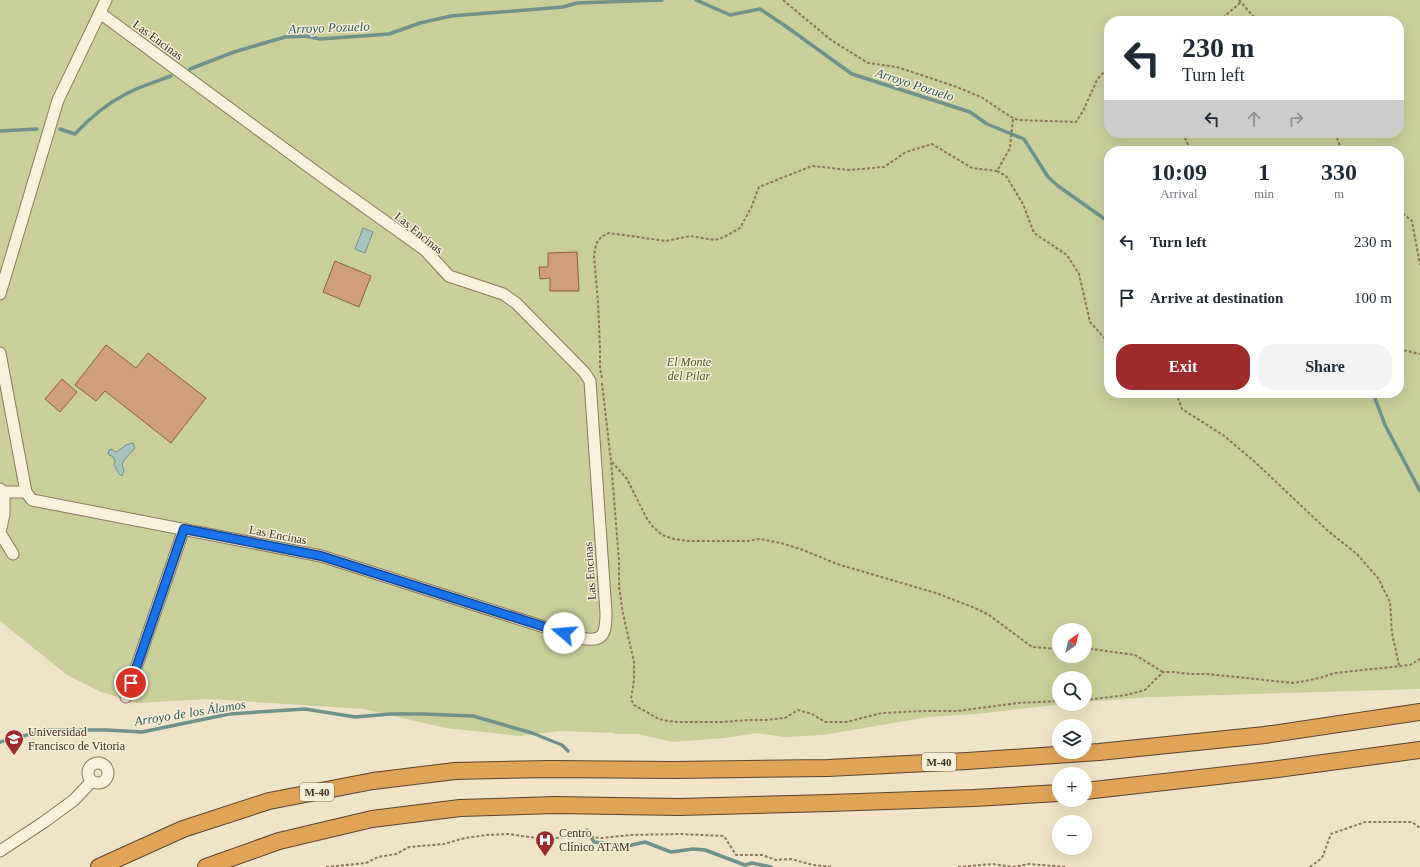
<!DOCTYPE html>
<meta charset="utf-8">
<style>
body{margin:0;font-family:"Times New Roman",serif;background:#f2f2f3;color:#1f2937;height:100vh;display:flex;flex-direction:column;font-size:15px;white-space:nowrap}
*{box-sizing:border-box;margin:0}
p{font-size:13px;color:#747a83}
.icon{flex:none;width:22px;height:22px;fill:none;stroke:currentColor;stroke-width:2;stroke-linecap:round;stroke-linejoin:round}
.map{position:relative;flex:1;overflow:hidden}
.details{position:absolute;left:1104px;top:146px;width:300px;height:252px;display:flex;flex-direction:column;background:#fff;border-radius:16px;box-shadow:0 4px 16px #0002}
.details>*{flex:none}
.banner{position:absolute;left:1104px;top:16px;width:300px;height:122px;border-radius:16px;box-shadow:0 4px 16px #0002;background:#fff;color:#1f2937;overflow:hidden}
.needle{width:26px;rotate:34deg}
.tools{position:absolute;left:1052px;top:623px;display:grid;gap:8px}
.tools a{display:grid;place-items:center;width:40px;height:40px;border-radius:50%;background:#fff;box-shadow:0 4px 16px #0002;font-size:20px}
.pin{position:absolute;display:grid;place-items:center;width:34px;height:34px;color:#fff;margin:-17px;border:2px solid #fff;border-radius:50%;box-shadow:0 1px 4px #0007}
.me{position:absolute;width:44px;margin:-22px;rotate:288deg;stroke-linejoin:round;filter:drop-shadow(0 0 3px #0008)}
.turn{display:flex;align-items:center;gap:14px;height:84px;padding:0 12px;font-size:18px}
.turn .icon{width:52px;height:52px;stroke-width:2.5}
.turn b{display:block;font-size:28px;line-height:34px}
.lanes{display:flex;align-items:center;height:38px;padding:0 12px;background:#0003;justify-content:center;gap:20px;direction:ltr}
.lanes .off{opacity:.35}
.eta{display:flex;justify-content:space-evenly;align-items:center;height:68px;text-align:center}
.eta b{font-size:24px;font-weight:700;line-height:28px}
.primary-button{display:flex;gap:8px;margin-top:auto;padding:8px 12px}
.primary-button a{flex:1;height:46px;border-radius:16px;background:#9e2a2b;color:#fff;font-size:16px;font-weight:700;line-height:46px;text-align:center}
.primary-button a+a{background:#f2f2f3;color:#1f2937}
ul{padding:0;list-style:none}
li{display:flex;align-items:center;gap:12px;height:56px;padding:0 12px}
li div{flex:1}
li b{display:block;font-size:15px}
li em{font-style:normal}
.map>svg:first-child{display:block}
.green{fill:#c9cf9b;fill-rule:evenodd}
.water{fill:#a9c4bc;stroke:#6f938a}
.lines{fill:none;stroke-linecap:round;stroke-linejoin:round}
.stream{stroke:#6f938a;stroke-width:3.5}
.building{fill:#cf9f7d;stroke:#8d5f41}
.minor-casing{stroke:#8d765c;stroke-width:13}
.highway-casing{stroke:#5b4430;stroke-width:18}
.path{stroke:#8d765c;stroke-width:2;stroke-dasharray:3 2;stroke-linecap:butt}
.minor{stroke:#faf1dc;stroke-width:11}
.highway{stroke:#e0a458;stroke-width:16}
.route-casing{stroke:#114b97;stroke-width:10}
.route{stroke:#1a73e8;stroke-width:7}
.labels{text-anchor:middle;stroke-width:3;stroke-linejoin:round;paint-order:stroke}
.shield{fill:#f7eed8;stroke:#756857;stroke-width:1}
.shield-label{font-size:11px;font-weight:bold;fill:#3d2e20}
.street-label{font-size:12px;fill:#3d2e20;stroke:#f7eed8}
.park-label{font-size:12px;font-style:italic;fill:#4d5a26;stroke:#f7eed8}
.poi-label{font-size:12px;fill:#3d2e20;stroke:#f7eed8;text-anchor:start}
.water-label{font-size:13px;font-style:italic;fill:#2f5d5a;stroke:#f7eed8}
</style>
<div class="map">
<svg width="1420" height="867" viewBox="0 0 1420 867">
<rect width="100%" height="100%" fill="#f0e4c8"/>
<!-- green -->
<path class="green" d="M0 0H1420V689L1151 697 1085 702V678H1059V704H1064L976 714 929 717 823 735 784 737 757 733 725 738 673 742 637 734H615L614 733 560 731 519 736 446 728 363 709 209 699 138 703 101 692 67 675 0 621ZM1109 21H1399V133H1109ZM1109 151H1399V393H1109ZM1059 630H1085V656H1059Z"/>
<!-- water -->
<path class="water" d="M363 228 373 232 365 253 355 249Z
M133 443 135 448 124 460 122 465 124 470 122 476 119 474 114 465 115 461 113 457 108 454 109 450 112 449 115 452 118 451 126 445Z"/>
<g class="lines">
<!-- stream -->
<path class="stream" d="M696 0 730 15 760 9 784 25 852 74 970 112 987 124 1024 139 1048 177 1058 186 1109 222
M190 69 234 52 285 37 306 36 320 39 389 34 420 23 451 16 563 7 577 3 662 0
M60 129 75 134C89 119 105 105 124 95 138 87 155 82 171 76
M0 131 37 129
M1373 393 1385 425 1420 491
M0 742 46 730H107L142 732 229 714 305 709 355 717 391 714H423L473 716 532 733 562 745 568 751
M587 830 594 842 627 846 645 842 671 852 693 849 705 850 745 865 752 863 771 867"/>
</g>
<!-- building -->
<path class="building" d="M577 252 579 291H550V278L540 279 539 267H548V253Z
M335 261 371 276 359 307 323 292Z
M106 345 136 368 148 353 206 398 171 443 105 391 96 401 75 385Z
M62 379 77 392 60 412 45 399Z"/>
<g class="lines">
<!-- minor casing -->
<g class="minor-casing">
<path id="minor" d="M0 294 58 100 106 0
M0 353 26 492 32 500 321 556 579 638C602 642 606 637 606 613L590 381 584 372 516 303 503 294 449 276 425 250 316 172 100 13
M0 489 4 492V514L0 533 13 554
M4 492H26
M126 697 184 529
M88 773a10 10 0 1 1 20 0a10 10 0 1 1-20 0Z
M0 851 44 822 74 800 92 781"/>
</g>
<!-- highway casing -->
<g class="highway-casing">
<path id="highway" d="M1085 791 1270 770 1420 750
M99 867 183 829 269 801 373 781 455 771 549 769 674 770 828 768 967 761 1099 752 1265 735 1420 712
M206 867 279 841 372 819 460 808 555 805 679 807 830 803 974 798 1059 793"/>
</g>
<!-- path -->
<path class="path" d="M783 0 831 40 868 63 897 67 954 86 981 97 1011 117 1018 120 1076 122 1083 111 1097 80 1109 66
M1239 0 1253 16 1254 21
M1219 21 1241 2
M1183 133 1189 147V151
M1335 133 1342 151
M997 171 1006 176 1023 204 1034 233 1067 255 1079 274 1090 322 1107 341 1109 342
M1399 210 1412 221 1420 265
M1399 349 1420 354
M602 378 600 369V347L598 302 594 256 596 244 601 237 609 233 666 241 690 236 715 240 724 237 740 228 751 208 759 187 812 166 850 170 884 167 906 152 932 144 972 168 997 171 1010 148 1013 118
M602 383 611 461 619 561V587L623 614 634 662V680L631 699 634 705 659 719 668 721 677 722H723L748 720H766L785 718 798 710 812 714 825 722H846L882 713 924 711H957L1018 703 1059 701
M1176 393 1182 409 1223 435 1255 462 1328 531 1357 554 1378 578 1390 602 1392 633 1399 665
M612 462 627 479 646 517 653 527 662 535 674 539 688 541H748L760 539 781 543 803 550 837 564 936 593 975 608 989 615 1032 647 1059 649
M1085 648 1135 655 1163 672
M1085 700 1126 695 1145 690 1163 672H1174L1191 674H1207L1294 683 1320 678 1335 673 1410 665 1420 659
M326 867 366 863 378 857 396 854 409 847 444 844 465 838 486 835 508 834 544 839 580 836 602 838 630 835 679 834 724 836 736 855H762L776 860 791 859 813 865 833 867
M958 867 993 864 1013 867 1029 864 1067 867
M1310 867 1322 858 1331 834 1365 822H1412L1420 828"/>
<!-- minor -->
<use href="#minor" class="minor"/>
<!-- highway -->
<use href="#highway" class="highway"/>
</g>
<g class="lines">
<!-- route casing -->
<g class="route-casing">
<path id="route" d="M131 683 184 529 321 556 564 633"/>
</g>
<!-- route -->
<use href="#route" class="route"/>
</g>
<!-- icons -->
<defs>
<g id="university-pin" transform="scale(1)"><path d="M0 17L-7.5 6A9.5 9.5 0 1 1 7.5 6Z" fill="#9e2a2b" stroke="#f7eed8"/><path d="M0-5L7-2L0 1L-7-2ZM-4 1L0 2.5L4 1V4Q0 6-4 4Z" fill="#fff"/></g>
<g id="hospital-pin" transform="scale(1)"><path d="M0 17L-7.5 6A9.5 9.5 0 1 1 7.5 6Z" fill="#9e2a2b" stroke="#f7eed8"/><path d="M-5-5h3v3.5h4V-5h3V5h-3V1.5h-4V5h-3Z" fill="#fff"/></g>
</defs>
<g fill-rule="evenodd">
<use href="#university-pin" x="14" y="739"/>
<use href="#hospital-pin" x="545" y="840"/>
</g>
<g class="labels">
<!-- shield labels -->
<g class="shield">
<rect x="922" y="753" width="34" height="18" rx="3"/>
<rect x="300" y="783" width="34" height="18" rx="3"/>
</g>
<g class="shield-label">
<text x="939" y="766">M-40</text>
<text x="317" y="796">M-40</text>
</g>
<!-- street labels -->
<g class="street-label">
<text transform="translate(158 40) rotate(36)" y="4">Las Encinas</text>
<text transform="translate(419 233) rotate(39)" y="4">Las Encinas</text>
<text transform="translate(278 535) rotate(11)" y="4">Las Encinas</text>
<text transform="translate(590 571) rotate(-94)" y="4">Las Encinas</text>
</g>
<!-- park labels -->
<g class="park-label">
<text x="689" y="366">El Monte<tspan x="689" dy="14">del Pilar</tspan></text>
</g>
<!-- poi labels -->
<g class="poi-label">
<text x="28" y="736">Universidad<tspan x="28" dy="14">Francisco de Vitoria</tspan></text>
<text x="559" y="837">Centro<tspan x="559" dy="14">Clínico ATAM</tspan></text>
</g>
<!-- water labels -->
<g class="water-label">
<text transform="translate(329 27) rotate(-2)" y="5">Arroyo Pozuelo</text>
<text transform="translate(915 84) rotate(18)" y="5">Arroyo Pozuelo</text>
<text transform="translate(190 712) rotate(-9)" y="5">Arroyo de los Álamos</text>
</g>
</g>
</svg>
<div class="tools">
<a><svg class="needle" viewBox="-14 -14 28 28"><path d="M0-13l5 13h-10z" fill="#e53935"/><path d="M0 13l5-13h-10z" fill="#747a83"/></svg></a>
<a><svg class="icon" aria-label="search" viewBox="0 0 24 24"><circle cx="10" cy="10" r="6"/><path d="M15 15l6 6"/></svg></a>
<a><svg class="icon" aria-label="layers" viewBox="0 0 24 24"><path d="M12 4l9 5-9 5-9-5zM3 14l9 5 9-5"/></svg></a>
<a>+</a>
<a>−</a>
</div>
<div class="pin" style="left:131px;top:683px;background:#d93025"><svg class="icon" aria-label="arrive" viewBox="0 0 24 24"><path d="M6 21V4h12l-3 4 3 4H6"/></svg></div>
<svg class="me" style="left:564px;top:633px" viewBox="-20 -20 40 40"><circle r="19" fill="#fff"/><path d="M0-13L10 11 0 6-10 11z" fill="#1a73e8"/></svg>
<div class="banner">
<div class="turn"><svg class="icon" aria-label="left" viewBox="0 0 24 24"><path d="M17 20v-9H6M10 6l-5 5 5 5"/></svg><div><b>230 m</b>Turn left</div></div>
<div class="lanes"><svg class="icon" aria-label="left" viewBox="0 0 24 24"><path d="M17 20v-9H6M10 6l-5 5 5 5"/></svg><svg class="icon off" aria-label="ahead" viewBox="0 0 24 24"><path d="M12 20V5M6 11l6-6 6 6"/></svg><svg class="icon off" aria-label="right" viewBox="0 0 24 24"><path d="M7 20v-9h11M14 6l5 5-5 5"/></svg></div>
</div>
<section class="details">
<div class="eta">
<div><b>10:09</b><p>Arrival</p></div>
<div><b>1</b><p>min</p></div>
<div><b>330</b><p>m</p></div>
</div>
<ul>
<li><svg class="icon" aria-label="left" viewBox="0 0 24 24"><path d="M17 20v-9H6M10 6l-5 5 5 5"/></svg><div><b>Turn left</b></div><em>230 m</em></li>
<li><svg class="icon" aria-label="arrive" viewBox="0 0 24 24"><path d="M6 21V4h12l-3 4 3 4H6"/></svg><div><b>Arrive at destination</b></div><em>100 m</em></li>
</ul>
<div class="primary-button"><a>Exit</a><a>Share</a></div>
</section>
</div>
